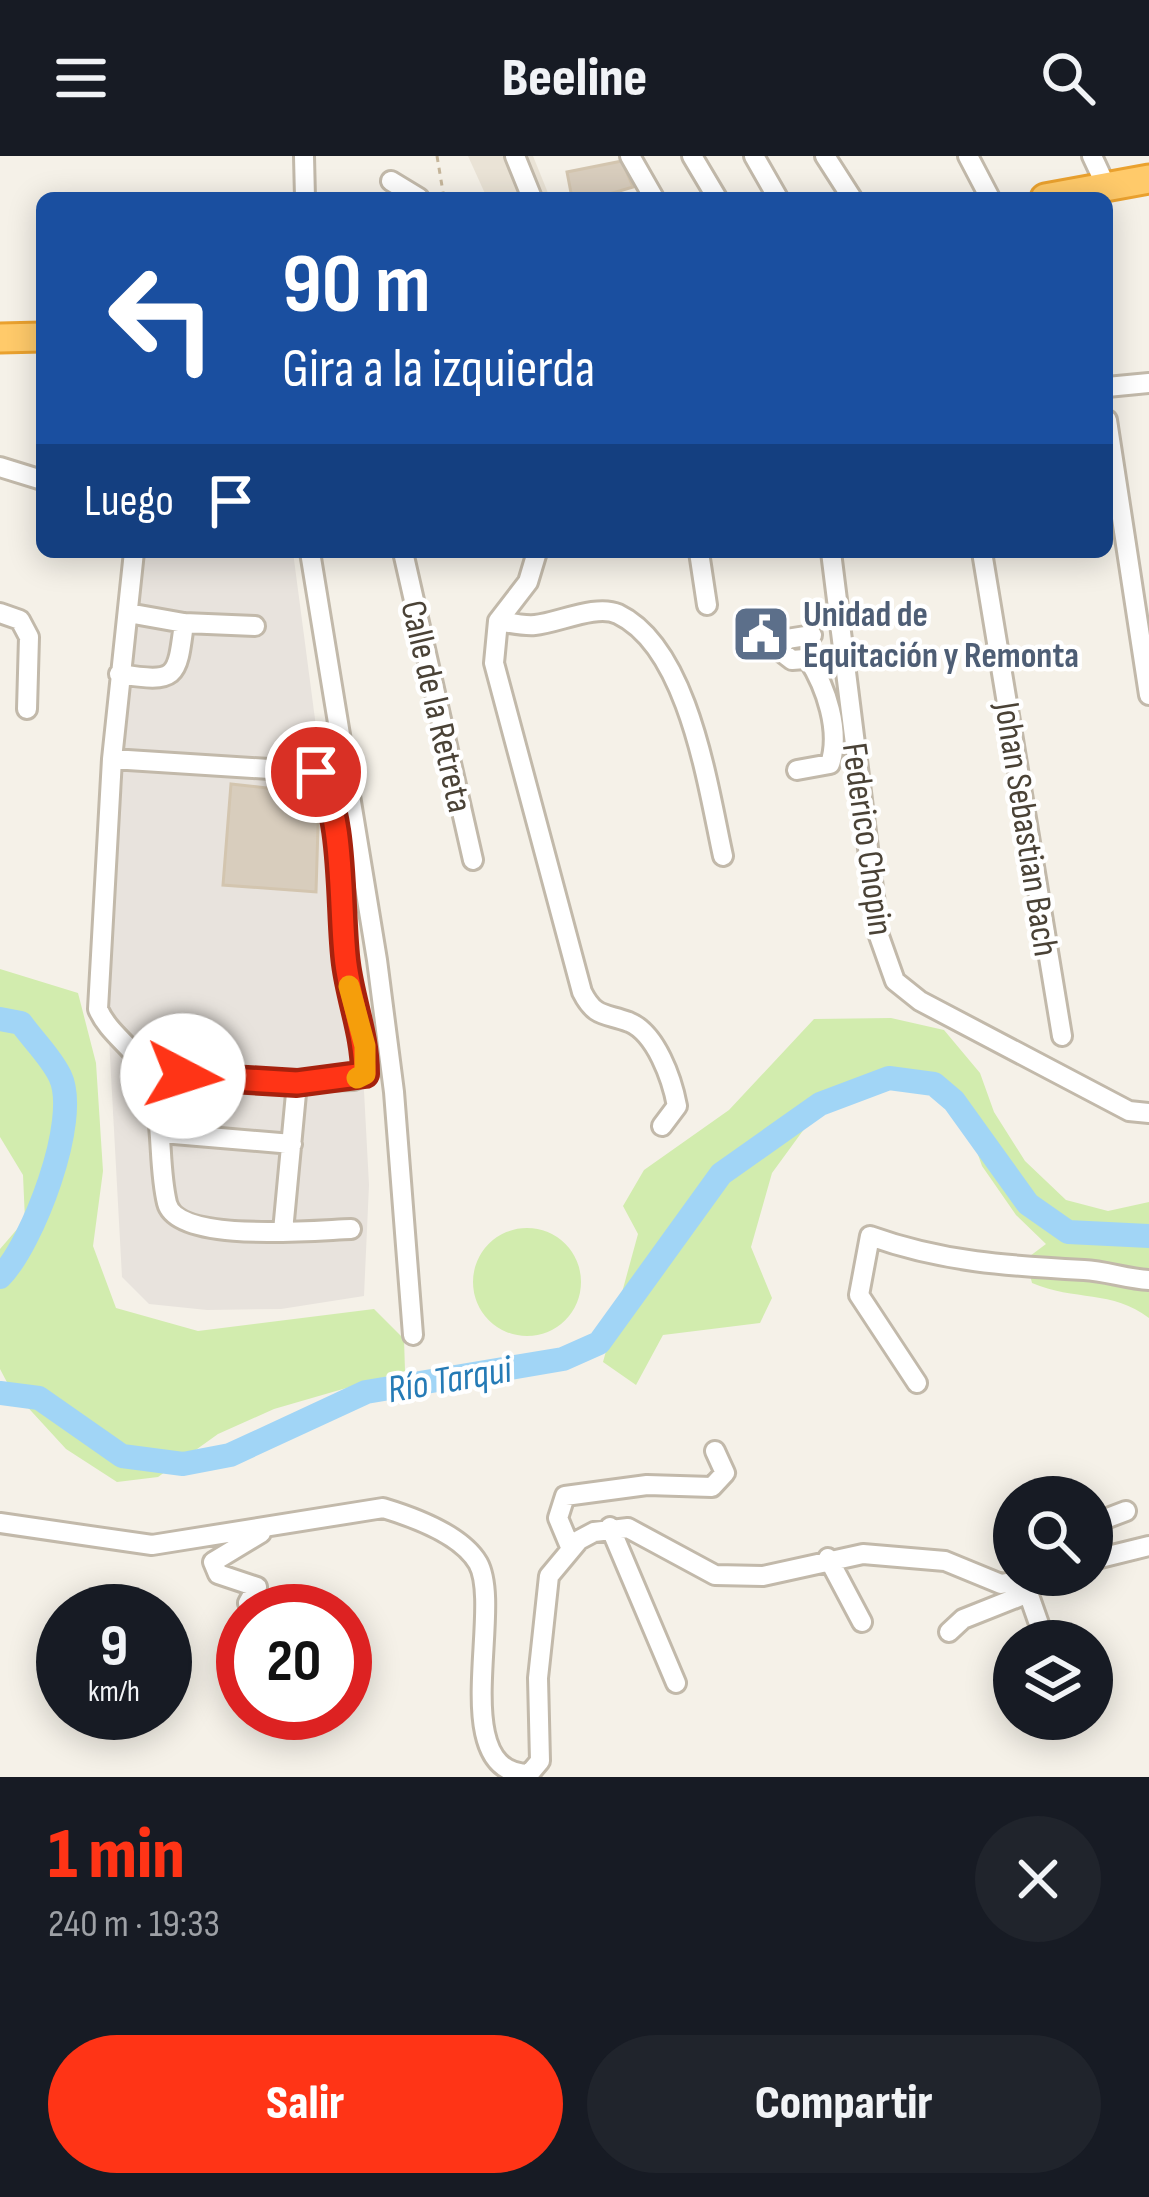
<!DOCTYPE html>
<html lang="es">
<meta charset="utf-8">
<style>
body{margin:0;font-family:"Sofia Sans Condensed",sans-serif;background:#20242c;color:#f1f3f6;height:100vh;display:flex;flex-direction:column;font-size:45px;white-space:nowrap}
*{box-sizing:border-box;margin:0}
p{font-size:39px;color:#9ea1a6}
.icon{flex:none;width:66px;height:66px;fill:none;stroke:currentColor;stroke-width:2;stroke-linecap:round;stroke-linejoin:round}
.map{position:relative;height:1621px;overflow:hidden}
.panel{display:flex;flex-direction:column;background:#171b24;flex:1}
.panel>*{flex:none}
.top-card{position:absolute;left:36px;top:36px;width:1077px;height:366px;border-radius:18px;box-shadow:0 6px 30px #0003;background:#1a4fa0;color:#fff;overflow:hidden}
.tools{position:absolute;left:993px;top:1320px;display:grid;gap:24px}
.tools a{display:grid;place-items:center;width:120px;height:120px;border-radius:50%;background:#171b24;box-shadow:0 6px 30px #0003;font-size:60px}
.speed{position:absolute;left:36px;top:1428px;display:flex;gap:24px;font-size:60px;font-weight:700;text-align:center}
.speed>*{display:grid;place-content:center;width:156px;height:156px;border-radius:50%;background:#171b24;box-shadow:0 6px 30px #0003;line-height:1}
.speed small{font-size:30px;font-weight:400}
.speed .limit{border:18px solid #d22;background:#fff;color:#111}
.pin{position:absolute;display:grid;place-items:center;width:102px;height:102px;color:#fff;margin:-51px;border:6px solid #fff;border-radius:50%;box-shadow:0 3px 12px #0007}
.me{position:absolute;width:132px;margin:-66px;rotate:95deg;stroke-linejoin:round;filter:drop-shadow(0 0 9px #0008)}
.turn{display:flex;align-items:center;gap:42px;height:252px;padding:0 48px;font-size:54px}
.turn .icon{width:156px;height:156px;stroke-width:2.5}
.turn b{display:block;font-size:84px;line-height:102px}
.then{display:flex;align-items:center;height:114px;padding:0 48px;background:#0003;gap:24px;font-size:45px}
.round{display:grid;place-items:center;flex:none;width:126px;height:126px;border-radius:63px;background:#20242c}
.head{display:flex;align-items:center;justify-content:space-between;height:204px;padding:0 48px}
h1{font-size:72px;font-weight:800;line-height:90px;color:#ff3416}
.cta{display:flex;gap:24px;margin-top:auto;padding:24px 48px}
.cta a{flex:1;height:138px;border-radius:72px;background:#ff3416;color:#fff;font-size:48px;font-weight:800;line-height:138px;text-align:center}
.cta a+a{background:#20242c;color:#f1f3f6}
header{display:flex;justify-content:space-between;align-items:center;height:156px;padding:0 48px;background:#171b24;font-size:54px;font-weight:800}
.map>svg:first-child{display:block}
.residential{fill:#eae3d6}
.industrial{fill:#e8e3dd}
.green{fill:#d2ecae}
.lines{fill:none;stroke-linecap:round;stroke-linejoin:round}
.river{stroke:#a1d5f6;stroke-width:24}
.building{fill:#d8cdbd;stroke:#d3c5af;stroke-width:3}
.minor-casing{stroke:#c2b9aa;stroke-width:24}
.highway-casing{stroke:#eaa12e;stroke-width:33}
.path{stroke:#c5b59a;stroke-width:3;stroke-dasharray:6 6;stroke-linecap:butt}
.minor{stroke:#fff;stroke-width:18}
.highway{stroke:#ffca6a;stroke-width:27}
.route-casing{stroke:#a6220e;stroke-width:30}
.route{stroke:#ff3416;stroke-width:21}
.slow{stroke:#f59e0b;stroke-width:21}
.labels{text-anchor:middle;stroke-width:9;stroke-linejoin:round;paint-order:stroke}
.service-label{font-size:36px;font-weight:bold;fill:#4e5e75;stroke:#fff;text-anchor:start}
.street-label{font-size:36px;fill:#4a4236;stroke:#fff}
.water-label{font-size:39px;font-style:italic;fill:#257bb6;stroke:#fff}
</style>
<header><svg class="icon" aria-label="menu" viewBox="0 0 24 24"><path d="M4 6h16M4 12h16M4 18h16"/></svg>Beeline<svg class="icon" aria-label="search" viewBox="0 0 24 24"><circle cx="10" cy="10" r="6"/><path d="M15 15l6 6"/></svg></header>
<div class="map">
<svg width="1149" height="1621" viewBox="0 0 1149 1621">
<rect width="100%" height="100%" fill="#f5f1e8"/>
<!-- residential -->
<path class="residential" d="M468 0H533L550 42H487Z"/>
<!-- industrial -->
<path class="industrial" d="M129 396H293L364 935 369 1029 364 1140 281 1153 207 1154 149 1148 122 1121 106 827 123 623 108 578Z"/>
<!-- green -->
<path class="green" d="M0 813 78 837 96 907 103 1015 93 1090 116 1152 198 1175 374 1153 404 1183 405 1215 274 1253 218 1278 158 1321 117 1326 66 1293 10 1232 0 1213V1093L25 1064 23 1019 0 981Z
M891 862 944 874 980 917 994 956 1025 1005 1066 1044 1108 1055 1149 1046V1162C1113 1134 1074 1145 1032 1127L1026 1103 1046 1088 1016 1059 982 1010 959 944 919 914 877 918 829 939 772 1017 751 1091 772 1142 760 1167 663 1179 636 1229 603 1206 638 1078 623 1050 644 1014 729 954 814 863Z
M473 1126a54 54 0 1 1 108 0a54 54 0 1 1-108 0Z"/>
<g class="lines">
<!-- river -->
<path class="river" d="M0 863 21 867C33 884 51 901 60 920 81 963 32 1089 0 1121
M0 1237 39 1242 122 1300 183 1308 230 1299 366 1236 563 1203 599 1187 721 1018 820 948 889 922 934 928 954 945 1028 1048 1068 1076 1149 1080"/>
</g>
<!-- building -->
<path class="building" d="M622 5 633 31 596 42H572L567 16Z
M231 628 319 638 316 736 223 729Z"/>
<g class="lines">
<!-- minor casing -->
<g class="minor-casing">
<path id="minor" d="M304 0 305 42
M515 0 532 42
M630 0 654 42
M692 0 717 42
M754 0 778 42
M825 0 852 42
M968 0 990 42
M1092 0 1106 30
M391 25 419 42
M1107 231 1149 227
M1107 264 1149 539
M0 311 42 324
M134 396 112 603 98 853C109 879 137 893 148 919 165 961 157 1005 167 1047 177 1088 316 1074 351 1073
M310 396 377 804 394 936 413 1179
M403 396 473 704
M537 396 528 426 498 465 494 507 582 836C595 862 605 857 629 866 656 877 672 923 677 950L662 970
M699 396 707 449
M831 396 879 780 895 825 920 845 1129 955 1149 957
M982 396 1062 880
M0 457 20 464 29 481 27 553
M128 457 184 467 255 470
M498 465C510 467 523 470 535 469 558 467 596 448 618 458 689 492 708 632 723 700
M812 479 787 483 779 494 792 504 844 500
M119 518C177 527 177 523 184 467
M112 603 316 616C346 654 339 757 346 808 351 846 365 879 365 918L354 924 254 927 147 916
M797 614 830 608C841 575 826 531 808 503
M162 977 292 988
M283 1075 297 927
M917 1227 859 1139 870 1080C942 1106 1009 1110 1084 1114 1106 1115 1127 1123 1149 1124
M0 1367 152 1389 383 1352C413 1361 461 1378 478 1407 504 1453 445 1617 529 1618L540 1605 538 1522 549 1420 579 1384 594 1376 628 1372 715 1419 763 1420 863 1398 945 1405 1001 1428 1049 1419
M1092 1368 1126 1355
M610 1371 676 1527
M571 1393 558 1362 565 1340 647 1329 712 1331 725 1317 715 1295
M828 1402 862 1466
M1092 1404 1149 1390
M1025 1428 1045 1485
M248 1447 257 1431 218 1418 213 1406 261 1377
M949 1476 963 1463 1026 1438"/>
</g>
<!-- highway casing -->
<g class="highway-casing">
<path id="highway" d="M1045 42 1149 23
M0 182 42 181"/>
</g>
<!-- path -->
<path class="path" d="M437 0 444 42"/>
<!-- minor -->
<use href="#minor" class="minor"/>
<!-- highway -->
<use href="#highway" class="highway"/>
</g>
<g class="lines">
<!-- route casing -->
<g class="route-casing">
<path id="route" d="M183 920 297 927 365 918C365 879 351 846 346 808 339 758 346 653 316 616"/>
</g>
<!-- route -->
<use href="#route" class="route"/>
<!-- slow -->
<path class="slow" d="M349 830 365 890V918L357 922"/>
</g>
<!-- icons -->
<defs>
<g id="civic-square" transform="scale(3)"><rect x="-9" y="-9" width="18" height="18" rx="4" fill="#5c6f8a" stroke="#fff"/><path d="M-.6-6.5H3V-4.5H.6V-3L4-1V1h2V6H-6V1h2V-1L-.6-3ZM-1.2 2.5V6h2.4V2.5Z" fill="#fff"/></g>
</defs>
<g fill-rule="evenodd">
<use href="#civic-square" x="761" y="478"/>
</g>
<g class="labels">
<!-- service labels -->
<g class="service-label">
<text x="803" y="470">Unidad de<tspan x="803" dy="41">Equitación y Remonta</tspan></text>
</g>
<!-- street labels -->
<g class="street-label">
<text transform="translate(438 550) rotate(77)" y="13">Calle de la Retreta</text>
<text transform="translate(1028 673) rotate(81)" y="13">Johan Sebastian Bach</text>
<text transform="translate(869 683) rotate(82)" y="13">Federico Chopin</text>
</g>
<!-- water labels -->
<g class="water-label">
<text transform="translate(449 1222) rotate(-10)" y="14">Río Tarqui</text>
</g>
</g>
</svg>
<div class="tools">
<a><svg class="icon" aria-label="search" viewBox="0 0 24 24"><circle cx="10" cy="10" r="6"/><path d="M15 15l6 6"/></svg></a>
<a><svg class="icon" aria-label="layers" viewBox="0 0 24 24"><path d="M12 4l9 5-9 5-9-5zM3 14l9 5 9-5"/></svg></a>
</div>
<div class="speed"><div>9<small>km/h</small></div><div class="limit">20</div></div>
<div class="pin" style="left:316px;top:616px;background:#d93025"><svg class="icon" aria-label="arrive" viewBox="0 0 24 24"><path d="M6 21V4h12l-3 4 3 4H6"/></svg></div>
<svg class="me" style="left:183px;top:920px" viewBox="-20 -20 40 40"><circle r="19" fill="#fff"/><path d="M0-13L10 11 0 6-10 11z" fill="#ff3416"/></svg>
<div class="top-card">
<div class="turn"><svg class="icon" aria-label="left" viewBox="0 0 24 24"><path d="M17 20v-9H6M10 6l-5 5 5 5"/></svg><div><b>90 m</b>Gira a la izquierda</div></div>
<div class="then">Luego<svg class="icon" aria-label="arrive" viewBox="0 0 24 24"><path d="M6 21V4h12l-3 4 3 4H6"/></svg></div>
</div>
</div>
<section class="panel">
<div class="head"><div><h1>1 min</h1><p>240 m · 19:33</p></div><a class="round"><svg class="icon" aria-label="close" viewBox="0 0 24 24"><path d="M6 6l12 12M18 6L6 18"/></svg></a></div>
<div class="cta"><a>Salir</a><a>Compartir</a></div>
</section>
